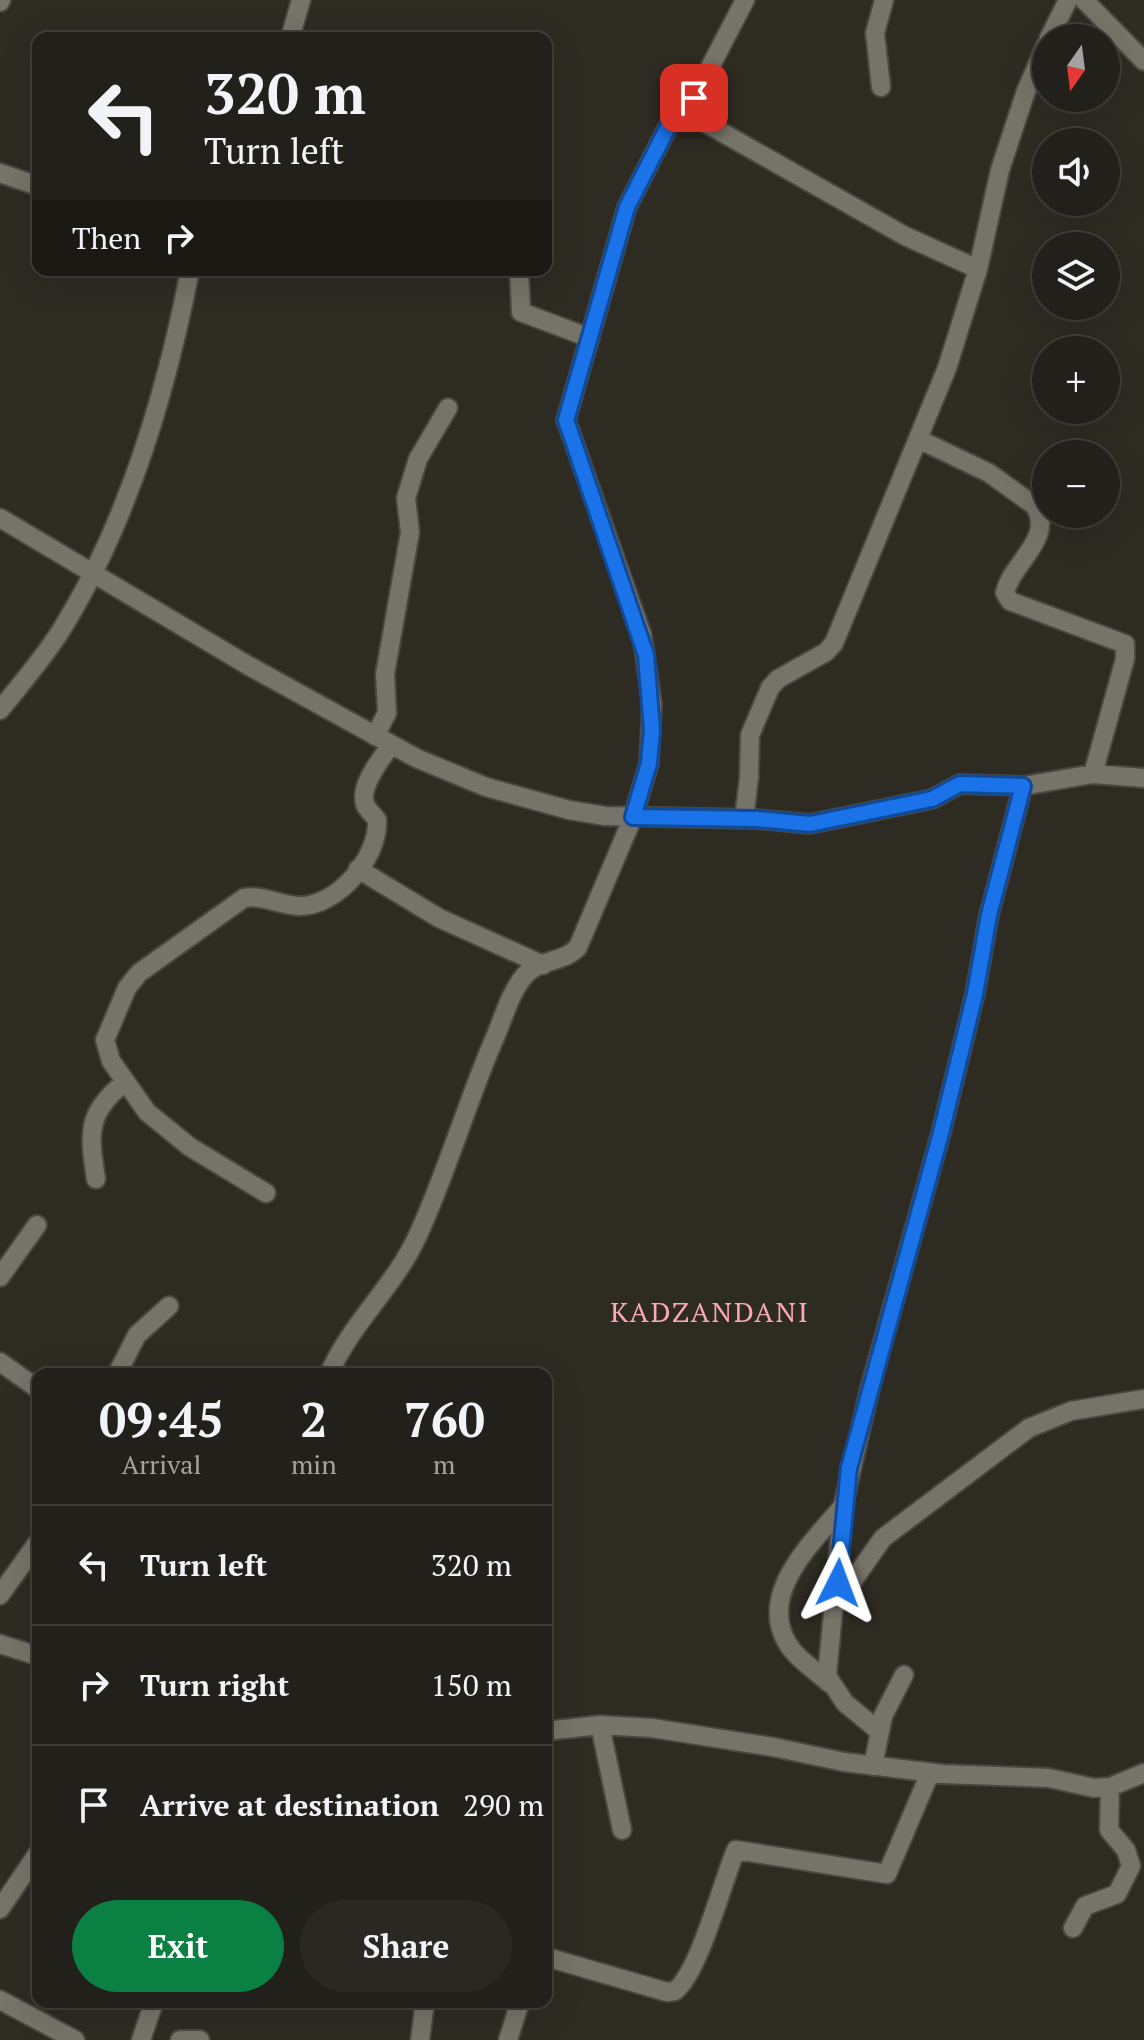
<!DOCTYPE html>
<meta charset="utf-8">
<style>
body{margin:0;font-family:"PT Serif",serif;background:#2a2823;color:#f1f3f6;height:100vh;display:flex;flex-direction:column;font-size:30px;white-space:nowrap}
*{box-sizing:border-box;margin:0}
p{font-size:26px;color:#a2a3a2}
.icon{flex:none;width:44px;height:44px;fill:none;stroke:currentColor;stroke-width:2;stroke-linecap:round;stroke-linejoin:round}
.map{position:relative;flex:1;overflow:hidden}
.side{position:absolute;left:32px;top:1368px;width:520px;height:640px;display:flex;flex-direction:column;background:#22201a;border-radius:16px;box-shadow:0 8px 32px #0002,0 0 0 2px #3f3e39}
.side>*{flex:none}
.hud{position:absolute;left:32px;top:32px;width:520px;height:244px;border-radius:16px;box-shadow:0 8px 32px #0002,0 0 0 2px #3f3e39;background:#22201a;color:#f1f3f6;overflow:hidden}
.needle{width:52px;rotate:194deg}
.fabs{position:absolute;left:1032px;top:24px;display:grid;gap:16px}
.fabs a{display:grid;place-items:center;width:88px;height:88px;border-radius:50%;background:#22201a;box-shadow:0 8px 32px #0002,0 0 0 2px #3f3e39;font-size:40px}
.pin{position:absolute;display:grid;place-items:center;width:68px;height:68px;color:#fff;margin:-34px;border-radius:16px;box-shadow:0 4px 12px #0006}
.me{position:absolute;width:88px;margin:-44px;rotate:3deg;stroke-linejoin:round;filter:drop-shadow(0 0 6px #0008)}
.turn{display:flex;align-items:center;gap:28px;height:168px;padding:0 40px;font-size:36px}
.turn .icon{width:104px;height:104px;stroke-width:2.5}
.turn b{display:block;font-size:56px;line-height:68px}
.then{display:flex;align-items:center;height:76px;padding:0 40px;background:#0003;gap:16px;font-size:30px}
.eta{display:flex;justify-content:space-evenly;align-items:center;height:136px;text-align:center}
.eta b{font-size:48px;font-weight:800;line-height:56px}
.button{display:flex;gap:16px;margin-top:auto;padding:16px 40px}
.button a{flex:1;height:92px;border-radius:48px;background:#0b8043;color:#fff;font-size:32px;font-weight:800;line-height:92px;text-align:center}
.button a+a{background:#2a2823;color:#f1f3f6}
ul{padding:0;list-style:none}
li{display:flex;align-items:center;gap:24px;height:120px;padding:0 40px;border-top:2px solid #3f3e39}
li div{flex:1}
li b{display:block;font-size:30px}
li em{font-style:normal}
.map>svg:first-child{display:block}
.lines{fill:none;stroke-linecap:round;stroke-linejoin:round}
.street-casing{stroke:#494740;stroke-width:22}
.street{stroke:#767369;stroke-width:18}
.route-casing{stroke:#114b97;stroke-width:20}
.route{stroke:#1a73e8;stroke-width:14}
.labels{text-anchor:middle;stroke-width:8;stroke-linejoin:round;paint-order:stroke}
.quarter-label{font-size:28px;letter-spacing:2px;fill:#fba8b7;stroke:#2d2b22}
</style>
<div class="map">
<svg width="1144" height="2040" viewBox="0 0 1144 2040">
<rect width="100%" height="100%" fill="#2d2b22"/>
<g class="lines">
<!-- street casing -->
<g class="street-casing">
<path id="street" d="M1084 0 1144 61
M0 2 1 0
M290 38 301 0
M1049 38 1068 0
M881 87 875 33 884 0
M684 111 905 236 978 269
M0 173 38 186
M519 270 521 312 590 338
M918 439 989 473 1035 506C1055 539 1011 563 1005 593L1010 601 1125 644V659L1093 774
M0 518 249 666 416 758 486 787 569 810 605 816 756 819 810 824 932 799 960 784 1023 786 1093 774 1144 778
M0 710C20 685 42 660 60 632 127 525 166 394 190 270
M375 736 387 713 385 674 410 532 406 498 418 459 448 408
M744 819 749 777 750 735 770 688 778 679 826 652 834 643 947 368 978 269 1000 170 1026 91 1046 45
M358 869 439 918 543 965
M96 1179C89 1134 86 1113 124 1083
M266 1193 190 1147 147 1112 111 1061 105 1040 127 988 139 973 244 898C261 894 282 906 300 906 338 906 379 857 377 820 374 815 367 810 365 804 359 786 381 759 391 745
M0 1277 37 1225
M0 1362 38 1389
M117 1374 137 1335 169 1306
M329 1374C351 1323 395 1286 418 1235 448 1170 467 1101 496 1035 504 1016 511 991 525 975 539 959 564 963 578 947L633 817 649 763 652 704 642 635 566 420 627 207 670 123 694 98 745 0
M0 1595 38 1542
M835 1606 883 1538 1029 1428 1071 1411 1144 1399
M0 1644 38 1656
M829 1683C817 1672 802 1662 792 1650 752 1598 812 1543 843 1506
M600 1725 622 1830
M546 1731 600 1725 652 1728 773 1747 844 1762 943 1774 1049 1778 1094 1788 1110 1787 1144 1773
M879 1731 845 1703 827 1676 843 1506 870 1388 941 1133 975 994 989 915 1023 786
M873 1766 883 1716 904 1675
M0 1909 38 1853
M1073 1928 1085 1906 1117 1894 1131 1866 1126 1850 1109 1830 1110 1787
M546 1957 667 1992 675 1991C700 1971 722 1882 736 1850L887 1874 930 1773
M0 2000 75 2040
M141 2040 154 2002
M180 2040H200
M420 2040 425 2002
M508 2040 520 2002"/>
</g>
<!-- street -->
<use href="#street" class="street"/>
</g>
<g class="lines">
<!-- route casing -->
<g class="route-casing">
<path id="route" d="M694 98 670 123 627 207 566 420 646 655 652 730 649 763 633 817 756 819 810 824 932 799 960 784 1023 786 989 915 975 994 941 1133 849 1468 838 1583"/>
</g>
<!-- route -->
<use href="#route" class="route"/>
</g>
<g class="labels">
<!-- quarter labels -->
<g class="quarter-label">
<text x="710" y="1322">KADZANDANI</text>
</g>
</g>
</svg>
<div class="fabs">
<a><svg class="needle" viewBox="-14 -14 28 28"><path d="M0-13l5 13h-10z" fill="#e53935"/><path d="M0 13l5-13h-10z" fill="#a2a3a2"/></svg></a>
<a><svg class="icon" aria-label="sound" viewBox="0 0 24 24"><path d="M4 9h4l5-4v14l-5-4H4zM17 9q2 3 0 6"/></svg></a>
<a><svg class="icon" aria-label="layers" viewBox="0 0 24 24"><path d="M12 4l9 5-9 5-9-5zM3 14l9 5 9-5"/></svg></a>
<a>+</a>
<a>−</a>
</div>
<div class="pin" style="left:694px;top:98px;background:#d93025"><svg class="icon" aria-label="arrive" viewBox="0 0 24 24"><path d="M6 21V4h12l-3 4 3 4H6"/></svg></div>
<svg class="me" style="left:838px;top:1583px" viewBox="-20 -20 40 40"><path d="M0-17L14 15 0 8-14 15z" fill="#1a73e8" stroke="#fff" stroke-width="4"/></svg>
<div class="hud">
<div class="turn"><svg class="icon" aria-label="left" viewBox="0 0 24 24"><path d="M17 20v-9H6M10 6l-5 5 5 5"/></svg><div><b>320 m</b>Turn left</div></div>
<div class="then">Then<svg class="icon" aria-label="right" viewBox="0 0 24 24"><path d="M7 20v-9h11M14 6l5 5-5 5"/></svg></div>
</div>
<section class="side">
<div class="eta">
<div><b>09:45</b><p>Arrival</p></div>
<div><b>2</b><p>min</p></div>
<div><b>760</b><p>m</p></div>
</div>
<ul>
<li><svg class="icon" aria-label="left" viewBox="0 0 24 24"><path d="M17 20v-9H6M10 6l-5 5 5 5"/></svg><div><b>Turn left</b></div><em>320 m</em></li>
<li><svg class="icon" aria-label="right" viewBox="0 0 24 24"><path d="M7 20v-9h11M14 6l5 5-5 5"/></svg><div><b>Turn right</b></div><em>150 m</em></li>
<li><svg class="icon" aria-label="arrive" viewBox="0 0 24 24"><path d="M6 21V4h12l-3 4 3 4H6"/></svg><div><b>Arrive at destination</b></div><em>290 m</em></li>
</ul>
<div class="button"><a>Exit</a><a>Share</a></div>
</section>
</div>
